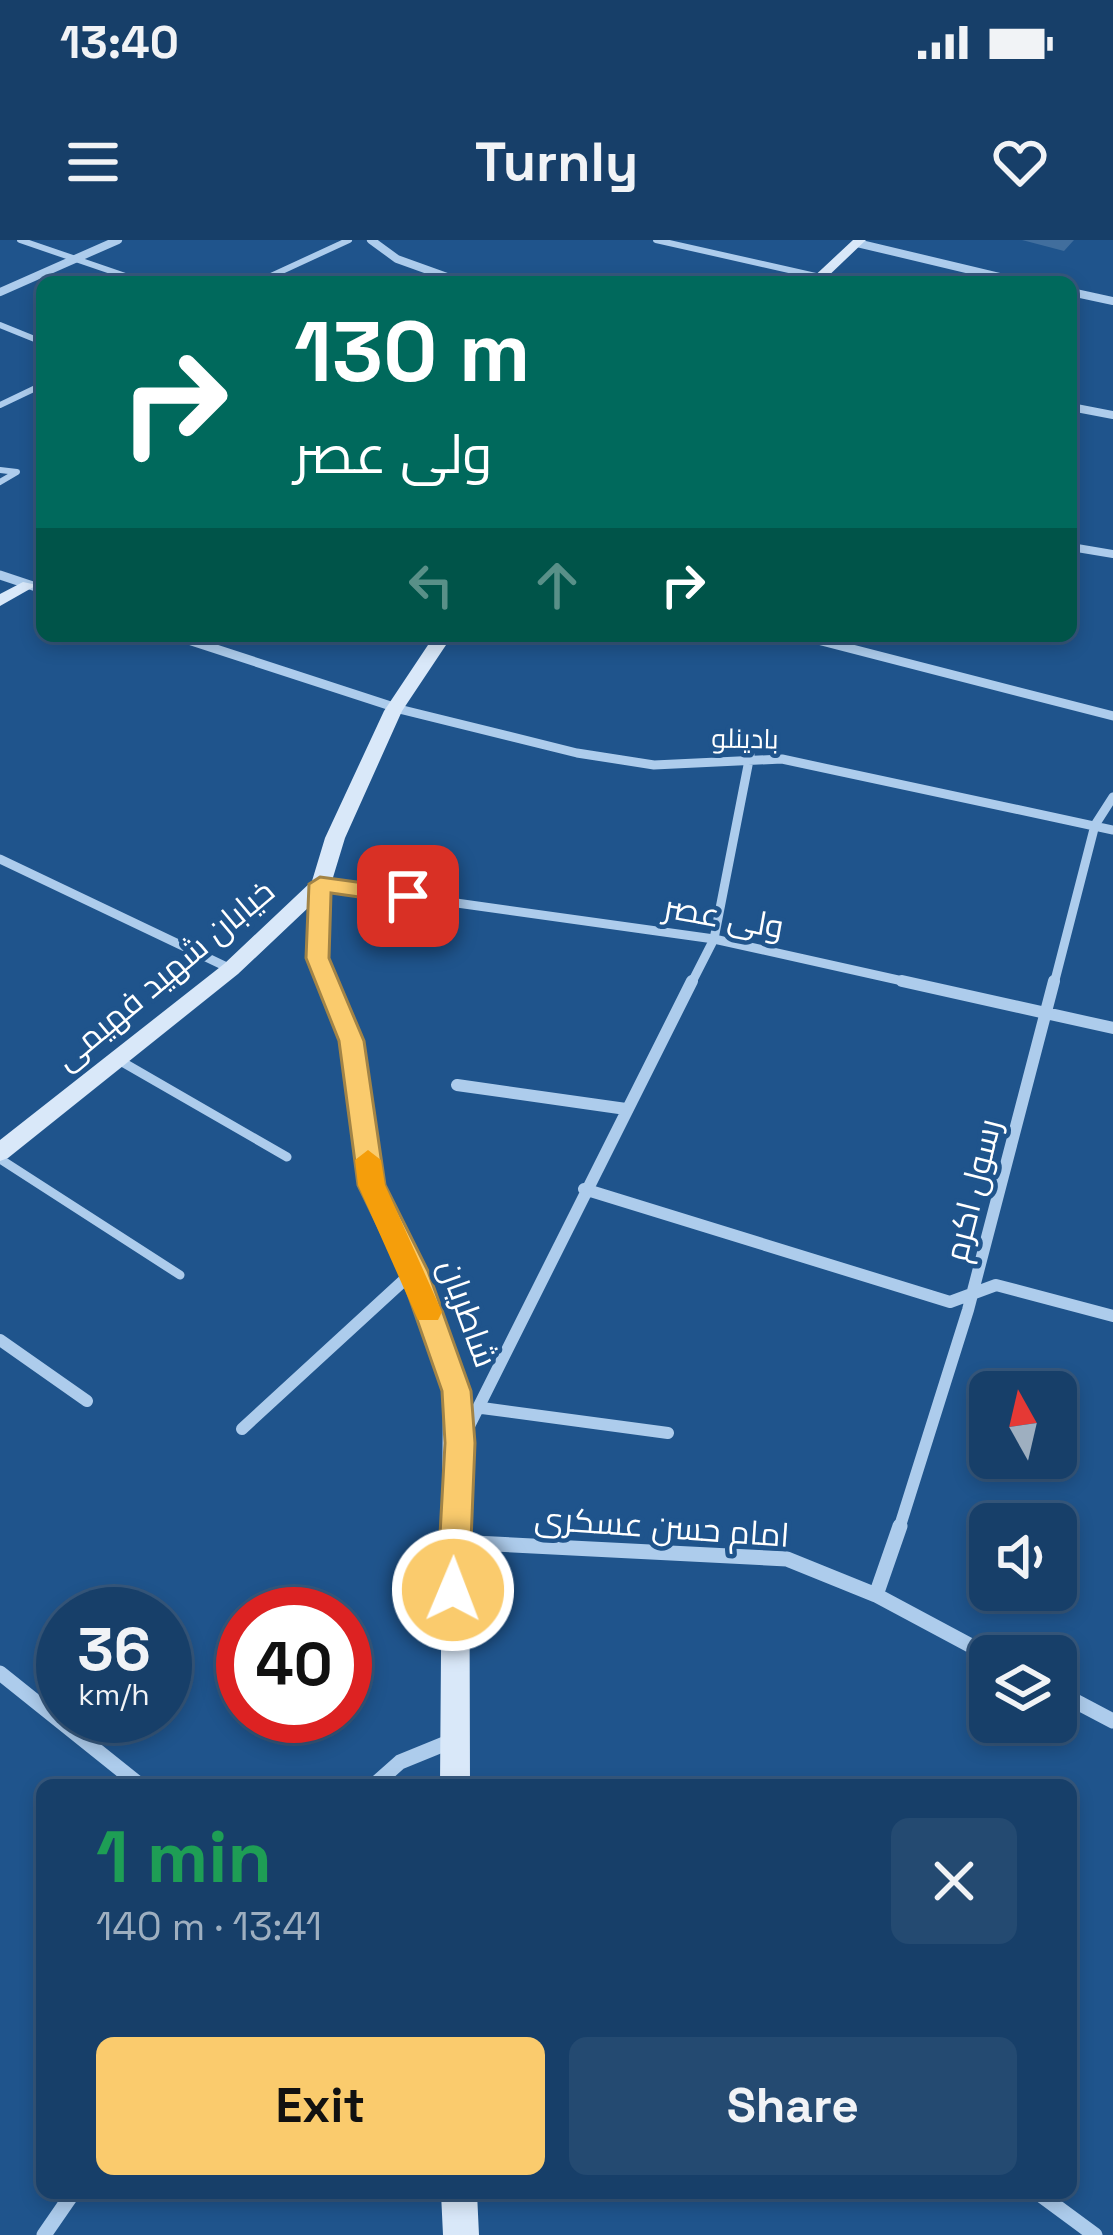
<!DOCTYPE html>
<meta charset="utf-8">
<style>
body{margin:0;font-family:"Space Grotesk",Cairo,sans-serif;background:#244a71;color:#f1f3f6;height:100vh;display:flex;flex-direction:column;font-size:45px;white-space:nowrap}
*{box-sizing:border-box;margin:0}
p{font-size:39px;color:#9eafc0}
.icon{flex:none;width:66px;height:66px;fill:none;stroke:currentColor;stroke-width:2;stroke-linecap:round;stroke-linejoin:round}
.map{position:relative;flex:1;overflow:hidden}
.sheet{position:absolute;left:36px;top:1539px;width:1041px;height:420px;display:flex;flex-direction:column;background:#173f69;border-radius:18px;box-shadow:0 6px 18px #0003,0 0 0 3px #36587d}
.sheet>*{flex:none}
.guide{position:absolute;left:36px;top:36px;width:1041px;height:366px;border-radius:18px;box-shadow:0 6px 18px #0003,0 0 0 3px #36587d;background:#00695c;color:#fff;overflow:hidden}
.needle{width:78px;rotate:352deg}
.controls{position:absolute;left:969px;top:1131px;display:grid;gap:24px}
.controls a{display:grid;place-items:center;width:108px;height:108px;border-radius:18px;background:#173f69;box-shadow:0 6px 18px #0003,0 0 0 3px #36587d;font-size:60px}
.speed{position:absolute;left:36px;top:1347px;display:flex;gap:24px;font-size:60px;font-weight:700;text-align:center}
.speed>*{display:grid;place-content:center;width:156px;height:156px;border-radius:50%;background:#173f69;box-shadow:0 6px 18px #0003,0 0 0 3px #36587d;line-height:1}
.speed small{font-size:30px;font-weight:400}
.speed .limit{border:18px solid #d22;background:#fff;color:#111}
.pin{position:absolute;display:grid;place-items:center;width:102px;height:102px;color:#fff;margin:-51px;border-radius:24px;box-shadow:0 6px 18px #0006}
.me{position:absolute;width:132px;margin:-66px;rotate:1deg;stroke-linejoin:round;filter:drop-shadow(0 0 9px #0008)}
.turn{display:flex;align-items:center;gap:42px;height:252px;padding:0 60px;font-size:54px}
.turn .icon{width:156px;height:156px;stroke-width:2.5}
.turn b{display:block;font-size:84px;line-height:102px}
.lanes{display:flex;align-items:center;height:114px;padding:0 60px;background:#0003;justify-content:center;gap:60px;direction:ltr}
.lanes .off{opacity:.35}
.round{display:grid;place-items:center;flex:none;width:126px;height:126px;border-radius:18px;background:#244a71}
.overview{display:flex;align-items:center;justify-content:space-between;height:204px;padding:0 60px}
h1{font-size:72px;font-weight:800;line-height:90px;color:#1e9e55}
.button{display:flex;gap:24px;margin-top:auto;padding:24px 60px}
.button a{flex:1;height:138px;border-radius:18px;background:#facb6d;color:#111;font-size:48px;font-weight:800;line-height:138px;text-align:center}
.button a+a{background:#244a71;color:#f1f3f6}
.status{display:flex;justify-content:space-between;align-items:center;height:84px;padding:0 60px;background:#173f69;direction:ltr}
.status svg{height:33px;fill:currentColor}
header{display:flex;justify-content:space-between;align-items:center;height:156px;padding:0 60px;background:#173f69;font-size:54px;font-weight:800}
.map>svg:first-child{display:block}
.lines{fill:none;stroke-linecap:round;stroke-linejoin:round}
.lane-far1{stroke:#adccec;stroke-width:6}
.lane{stroke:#adccec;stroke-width:9}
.street-far3{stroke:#adccec;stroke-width:8}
.street-far2{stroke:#adccec;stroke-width:9}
.street-far1{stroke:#adccec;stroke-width:12}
.street{stroke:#adccec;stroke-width:15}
.secondary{fill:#d9e8f9;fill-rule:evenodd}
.wall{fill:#416e9d}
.route{fill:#facb6d;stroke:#a28447;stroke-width:3}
.slow{fill:#f59e0b}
.labels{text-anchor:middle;stroke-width:9;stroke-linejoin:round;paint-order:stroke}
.far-street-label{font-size:27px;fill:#fff;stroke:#1f548c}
.street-label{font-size:33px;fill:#fff;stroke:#1f548c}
</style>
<div class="status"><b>13:40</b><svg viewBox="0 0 49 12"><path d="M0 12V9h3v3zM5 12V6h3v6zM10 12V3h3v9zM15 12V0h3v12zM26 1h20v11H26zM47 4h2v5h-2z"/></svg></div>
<header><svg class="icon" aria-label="menu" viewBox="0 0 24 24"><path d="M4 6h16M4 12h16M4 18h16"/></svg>Turnly<svg class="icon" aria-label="heart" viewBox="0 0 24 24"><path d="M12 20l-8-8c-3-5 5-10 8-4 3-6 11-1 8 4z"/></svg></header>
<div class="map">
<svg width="1113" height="1995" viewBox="0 0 1113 1995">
<rect width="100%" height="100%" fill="#1f548c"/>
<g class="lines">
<!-- lane-far1 -->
<path class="lane-far1" d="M20 0 143 42
M656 0 820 37
M258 42 349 0
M0 85 42 102
M0 165 42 145
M0 230 17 232 0 242"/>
<!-- lane -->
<path class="lane" d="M117 819 287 917
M0 919 180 1035"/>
<!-- street-far3 -->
<path class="street-far3" d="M371 0 397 19 461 42
M857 3 1021 42
M0 52 118 0
M1071 52 1113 61
M1071 167 1113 175
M1071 307 1113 314"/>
<!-- street-far2 -->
<path class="street-far2" d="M0 335 42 349
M176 396 403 470 577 513 654 525 782 519 1113 590
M802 396 1113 476
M0 619 231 729
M321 644 714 699 916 744
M691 744 714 699 750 515
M1054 744 1095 585 1113 557"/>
<!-- street-far1 -->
<path class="street-far1" d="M902 741 1113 788
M457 845 626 869
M584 949 950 1062 996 1045 1113 1076
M0 1100 87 1161
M482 1168 668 1193
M242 1189 414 1031
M461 1202 692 741
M899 1289 968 1070 1054 741"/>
<!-- street -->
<path class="street" d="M454 1302 787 1319 876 1355 990 1416
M876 1355 900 1286
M0 1433 140 1545
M1056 1451 1113 1481
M374 1545 400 1522 454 1500
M1038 1953 1095 1995
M44 1995 73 1953"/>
<!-- secondary -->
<path class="secondary" d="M853 0H866L822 42H808Z
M23 342 37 345 0 366V354Z
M434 396H452L402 471 345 598 331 644 327 718 363 801 384 945 426 1031 469 1151 470 1545H440L443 1151 402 1031 360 945 341 801 307 718 310 666 238 734 8 918 0 921V900L224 724 312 641 325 598 384 471Z
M441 1953H477L479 1995H443Z"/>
</g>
<!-- wall -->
<path class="wall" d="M1022 0H1074L1064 11Z"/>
<!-- route -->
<path class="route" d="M320 637 408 649 419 656 408 664 331 653 329 718 364 801 385 945 428 1031 471 1151 475 1203 469 1350 464 1360 453 1364 442 1360 437 1350 445 1203 442 1151 400 1031 358 945 339 801 306 718 309 644Z"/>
<!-- slow -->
<path class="slow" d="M368 910 381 920 385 945 442 1072 438 1080H418L358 945 355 920Z"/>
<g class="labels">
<!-- far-street labels -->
<g class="far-street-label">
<text transform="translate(745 499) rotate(1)" y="9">بادینلو</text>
</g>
<!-- street labels -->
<g class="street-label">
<text transform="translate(724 676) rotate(10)" y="12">ولی عصر</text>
<text transform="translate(164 734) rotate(-40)" y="12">خیابان شهید فهیمی</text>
<text transform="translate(972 950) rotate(-76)" y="12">رسول اکرم</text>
<text transform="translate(469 1073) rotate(70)" y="12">شاطریان</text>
<text transform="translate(662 1286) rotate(4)" y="12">امام حسن عسکری</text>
</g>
</g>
</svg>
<div class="controls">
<a><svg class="needle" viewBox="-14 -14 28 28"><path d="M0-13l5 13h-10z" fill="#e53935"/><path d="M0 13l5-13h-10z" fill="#9eafc0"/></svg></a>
<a><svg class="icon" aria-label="sound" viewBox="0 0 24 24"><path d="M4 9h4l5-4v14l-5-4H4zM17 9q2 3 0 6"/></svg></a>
<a><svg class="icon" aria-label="layers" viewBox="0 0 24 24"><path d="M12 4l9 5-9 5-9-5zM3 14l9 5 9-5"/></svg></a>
</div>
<div class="speed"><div>36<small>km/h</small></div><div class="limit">40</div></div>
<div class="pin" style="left:408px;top:656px;background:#d93025"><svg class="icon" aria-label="arrive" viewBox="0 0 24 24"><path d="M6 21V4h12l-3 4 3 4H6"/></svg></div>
<svg class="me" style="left:453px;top:1350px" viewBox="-20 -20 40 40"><circle r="17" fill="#facb6d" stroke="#fff" stroke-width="3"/><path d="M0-11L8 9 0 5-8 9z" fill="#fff"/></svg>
<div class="guide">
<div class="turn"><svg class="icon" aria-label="right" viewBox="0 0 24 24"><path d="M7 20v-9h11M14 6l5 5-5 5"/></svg><div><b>130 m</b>ولی عصر</div></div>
<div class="lanes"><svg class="icon off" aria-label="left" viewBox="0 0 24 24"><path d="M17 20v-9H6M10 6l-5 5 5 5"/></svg><svg class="icon off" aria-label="ahead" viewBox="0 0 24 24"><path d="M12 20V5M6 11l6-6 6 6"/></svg><svg class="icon" aria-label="right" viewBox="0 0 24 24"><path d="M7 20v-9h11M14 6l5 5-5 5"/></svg></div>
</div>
<section class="sheet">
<div class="overview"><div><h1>1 min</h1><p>140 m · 13:41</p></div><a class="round"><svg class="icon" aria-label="close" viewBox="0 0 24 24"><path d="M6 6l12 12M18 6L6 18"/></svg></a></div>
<div class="button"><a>Exit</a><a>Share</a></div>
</section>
</div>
